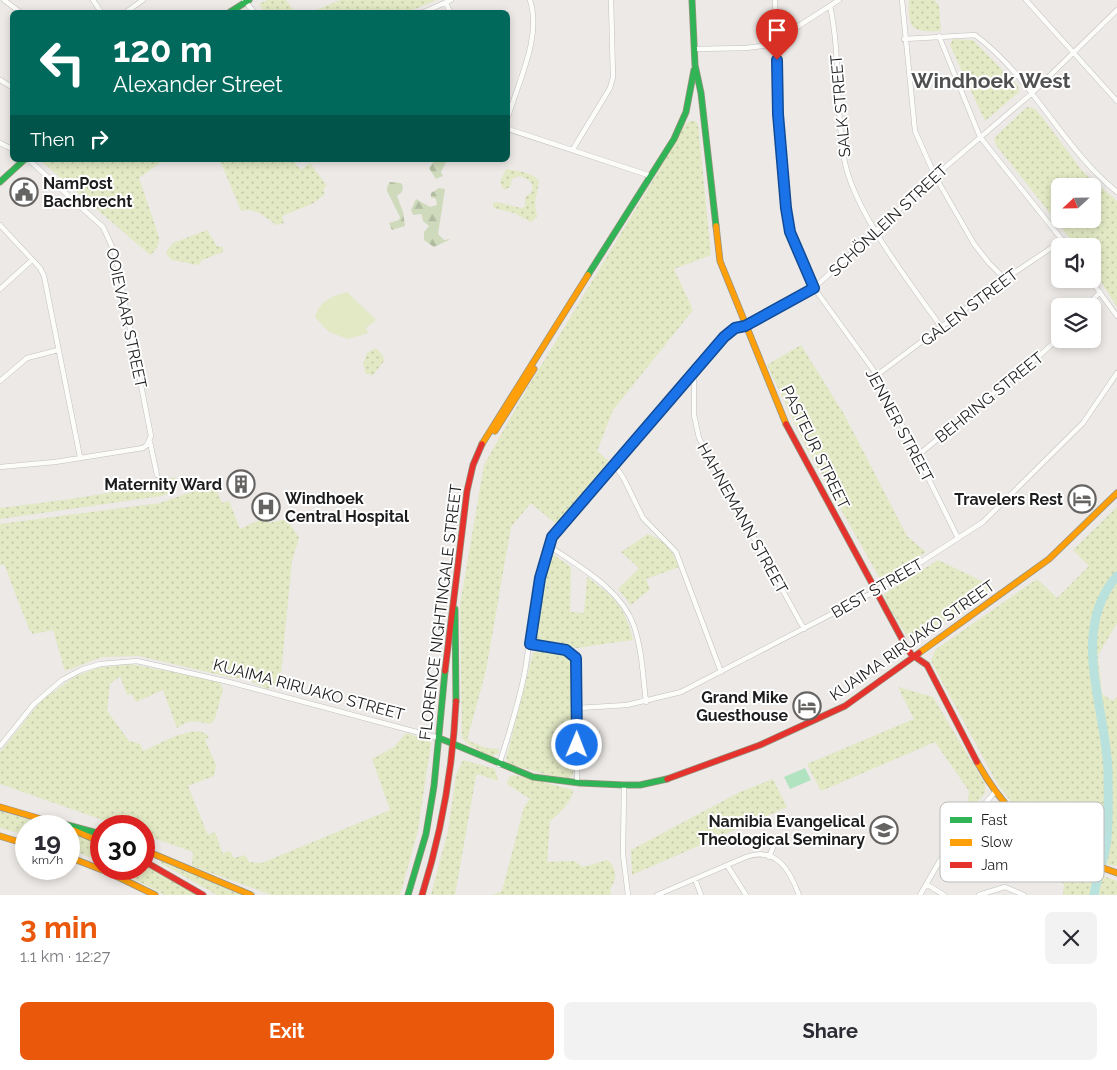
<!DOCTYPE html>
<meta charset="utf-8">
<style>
body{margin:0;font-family:Raleway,sans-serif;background:#f2f2f3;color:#2b2b33;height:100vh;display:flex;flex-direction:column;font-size:19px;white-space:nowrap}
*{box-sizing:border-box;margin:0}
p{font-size:16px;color:#7c7c81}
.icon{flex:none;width:28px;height:28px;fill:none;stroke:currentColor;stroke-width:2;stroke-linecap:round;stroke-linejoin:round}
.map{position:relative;height:895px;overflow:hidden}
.sheet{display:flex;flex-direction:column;background:#fff;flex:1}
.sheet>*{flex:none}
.hud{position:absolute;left:10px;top:10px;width:500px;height:152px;border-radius:8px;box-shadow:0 2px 8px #0003;background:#00695c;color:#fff;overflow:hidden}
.needle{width:32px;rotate:248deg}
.buttons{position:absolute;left:1051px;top:178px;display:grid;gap:10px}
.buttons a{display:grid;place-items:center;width:50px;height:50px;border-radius:8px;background:#fff;box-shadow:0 2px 8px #0003;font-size:25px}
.speed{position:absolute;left:15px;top:815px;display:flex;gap:10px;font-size:25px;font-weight:700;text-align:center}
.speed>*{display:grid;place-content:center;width:65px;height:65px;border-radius:50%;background:#fff;box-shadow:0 2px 8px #0003;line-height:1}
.speed small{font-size:12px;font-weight:400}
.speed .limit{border:8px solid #d22;background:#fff;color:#111}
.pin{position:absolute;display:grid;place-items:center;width:42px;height:42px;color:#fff;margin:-51px -21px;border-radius:50% 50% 50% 0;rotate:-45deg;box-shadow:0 0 5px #0007}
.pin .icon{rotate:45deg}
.me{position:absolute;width:55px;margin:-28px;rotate:1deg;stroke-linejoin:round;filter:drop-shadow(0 0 4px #0008)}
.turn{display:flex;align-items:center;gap:18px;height:105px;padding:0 20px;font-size:22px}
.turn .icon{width:65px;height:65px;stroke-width:2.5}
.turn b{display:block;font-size:35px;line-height:42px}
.then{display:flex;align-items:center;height:48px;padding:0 20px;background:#0003;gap:10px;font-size:19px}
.round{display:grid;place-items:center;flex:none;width:52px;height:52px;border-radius:8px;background:#f2f2f3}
.headline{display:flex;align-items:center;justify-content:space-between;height:85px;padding:0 20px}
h1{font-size:30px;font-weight:700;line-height:38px;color:#ea580c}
.primary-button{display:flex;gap:10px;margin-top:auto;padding:10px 20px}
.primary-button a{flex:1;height:58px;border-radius:8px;background:#ea580c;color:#fff;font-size:20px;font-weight:700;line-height:58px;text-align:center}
.primary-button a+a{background:#f2f2f3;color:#2b2b33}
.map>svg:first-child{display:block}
.grass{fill:url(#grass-dots);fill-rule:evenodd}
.forest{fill:url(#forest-firs)}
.garden{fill:#e2e9c4}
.pitch{fill:#b1e3c1}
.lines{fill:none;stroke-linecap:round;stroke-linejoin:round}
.river{stroke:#b9e1de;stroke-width:9}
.street-casing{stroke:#c1c0be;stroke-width:5.5}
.fast-casing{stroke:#96927e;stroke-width:7}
.slow-casing{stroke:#96927e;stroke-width:7}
.jam-casing{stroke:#96927e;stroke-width:7}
.street{stroke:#fcfcfb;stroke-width:4.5}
.fast{stroke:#30b455;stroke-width:5.5}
.slow{stroke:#ff9f0a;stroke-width:5.5}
.jam{stroke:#e5322d;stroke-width:5.5}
.route-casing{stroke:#114b97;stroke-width:12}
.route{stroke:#1a73e8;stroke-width:9}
.labels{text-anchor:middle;stroke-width:4;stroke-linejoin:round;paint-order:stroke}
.street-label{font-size:16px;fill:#1d1d1d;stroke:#fff}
.poi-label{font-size:16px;font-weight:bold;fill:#1d1d1d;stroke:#fff;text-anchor:end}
.district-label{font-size:21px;font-weight:bold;fill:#505050;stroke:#fff}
.key{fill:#fff;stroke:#bbb;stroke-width:1}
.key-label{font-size:14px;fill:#1d1d1d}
</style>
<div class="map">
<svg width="1117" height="895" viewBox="0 0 1117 895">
<defs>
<pattern id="grass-dots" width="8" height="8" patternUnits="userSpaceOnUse" patternTransform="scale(1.25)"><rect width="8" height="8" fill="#e2e9c4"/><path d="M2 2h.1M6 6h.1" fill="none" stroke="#c1c7a8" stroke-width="1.8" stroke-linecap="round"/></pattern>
<pattern id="forest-firs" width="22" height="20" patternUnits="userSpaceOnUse" patternTransform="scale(1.25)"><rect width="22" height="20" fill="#cedabb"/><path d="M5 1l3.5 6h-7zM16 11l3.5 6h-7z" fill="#b0bba0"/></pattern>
</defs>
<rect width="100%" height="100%" fill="#ece9e6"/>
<!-- grass -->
<path class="grass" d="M267 0H286L295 12H265L259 4Z
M340 0H436L408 12H312Z
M909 0H934L939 5 941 31C911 32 908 30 909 0Z
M953 39 973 40 1018 86 1019 92 985 121 950 45Z
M1027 107 1034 108 1042 117 1083 172 1117 201V307L1093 269 1092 246H1076L996 145 994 138ZM1060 186H1092V219H1060Z
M690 121H695L698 124 711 255 674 269 693 310 613 410 597 451 609 461 556 524 531 503 511 527 486 670 467 740 486 748 499 749V753L491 757 468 744 462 738 460 605 484 465 524 394 661 167 685 124Z
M40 160H164L139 178 159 237C159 244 157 251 150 255Z
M220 160H292L301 170 310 163 327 186 323 189 325 194 314 203 282 216 284 223 276 225C265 217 255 207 241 211Z
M506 169C518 171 531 172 539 181L535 203 537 217 531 222 514 213 493 208V203L497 202 520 208 525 207V197L532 192C534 181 529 179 519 176L512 179 510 187 504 190 500 182Z
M207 230 217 246 223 247V252L202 260 198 265 172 260 167 255 166 252 173 243Z
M801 345 845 416 907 536 926 552 885 579 879 577 807 449 767 365Z
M376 348 383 356 384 361 373 375 366 374 363 364 367 353Z
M175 477 178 482 177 490 161 496 0 519V508C59 501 118 494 175 477Z
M214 484 222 503 229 501 240 529 266 517 269 523 287 519 299 538 292 561 281 672 277 684 267 689 244 678H233L139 656 102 657 65 671 53 630 33 634 29 629 4 564 0 565V524L160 503Z
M1117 507V623L1098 655 1102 694 1113 701 1117 697V865L1113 866 1094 860 1063 845 1021 814 998 785 931 661 935 650 1037 579 1057 598 1089 566 1073 550Z
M648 534C665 541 673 550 679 567L646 579 650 589 631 605 618 589 639 568 621 552Z
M554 555 571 567 570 612 584 613 587 577C613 596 625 606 633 640 614 642 596 645 578 648 575 648 540 641 537 639L536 630 549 559Z
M938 560 994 587 916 639H909L888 606 884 594Z
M540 649 568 655 574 663 573 774 570 778 548 775 509 764 506 759 533 653Z
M130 664 219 681 223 689 215 719 210 724C196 721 189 719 177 728L163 690 136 702 132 694 127 695 120 676 110 684 107 711 129 741 140 744 143 751C158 745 197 721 209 737L205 740 216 765 214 776 188 786 208 835 215 832 223 854 222 858 224 853 230 851 234 858 245 855 249 862 262 863 390 810 372 759 394 747 406 733 429 741 431 743 418 830 400 895H272L192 866 193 852 144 835V826H120L0 784V752L41 701 74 677 97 668Z
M898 687 933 697 985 784V793L967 814 969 791 935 742 821 791 807 764 914 719Z
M463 760 495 769 498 781 478 774 476 776 455 895H431L448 831 456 775Z
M515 775 573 790C572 802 559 814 550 821L547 862 574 861 583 867 607 860C618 868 617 879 610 889L611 895H491L502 891 524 807 530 799 507 784 509 777Z
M773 779 787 807 632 875 631 850 740 792Z
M991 803 1000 805 1016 822 1063 856 1095 873 1117 881V895H1063L1064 884 1035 869 979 816Z
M0 811 52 826H26V835L0 828Z
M69 832 101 845V862L69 849Z
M161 860 242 895H217L159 862Z
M144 864 198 895H165L115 869H144Z"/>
<!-- forest -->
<path class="forest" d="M435 160H447L441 172 443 176 436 179 429 168Z
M390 182 401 183 403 186 402 192 397 196 403 212 405 226 392 230 389 223 399 220 400 217 387 191V187Z
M439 188 445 189 438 234 444 240 451 239 434 247 424 240V232L429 226 423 221 422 215 420 214 413 215 411 210 416 199 430 207 437 205 436 199 431 197V193Z"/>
<!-- garden -->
<path class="garden" d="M347 292 376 320 366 328 368 333 348 339 329 332 315 317C320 300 332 297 347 292Z"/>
<!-- pitch -->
<path class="pitch" d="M805 768 811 780 790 789 784 777Z"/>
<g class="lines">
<!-- river -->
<path class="river" d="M1094 895C1097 876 1105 858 1107 839 1109 817 1108 793 1108 771 1106 707 1069 631 1117 576"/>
<!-- street casing -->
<g class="street-casing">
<path id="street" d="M4 0 20 12
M93 0 101 12
M244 0 254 12
M775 0 778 114 790 232 814 288 877 375 958 538
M902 0 915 131 935 176 974 244 989 263 1005 279
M1026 0 1117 101
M446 3 450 12
M830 6C841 56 835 108 844 158 853 211 910 283 942 328
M126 12 143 0
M424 12 451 0
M939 36 980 137 1067 246
M904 39 975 35C1032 77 1062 148 1117 192
M694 49 746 48 769 45 839 0
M0 80 12 87
M508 117C518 82 542 37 530 0
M508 129 651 176
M0 143 12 149
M573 149 610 88 613 77 611 0
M0 225 40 268 44 276 80 457
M1090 279 1117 316
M0 289 32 260
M1087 306 1100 292
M694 372V415L699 438 804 629
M877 375 1005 279 1063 240
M0 381 27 358 58 350
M150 442 157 475
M917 456 1039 356 1060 337
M614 464 624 479 643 518 676 552 721 672
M0 467 55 462 143 448 147 445 151 436 115 253 103 227 29 160
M549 546C580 567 621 589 634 626 642 650 643 677 646 702
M530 644 566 650 576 658 578 708 577 783
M578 708 627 705 681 692 876 591 983 522 1083 423 1117 373
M0 746 34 704 62 680 81 670 100 664 137 661 229 682 439 738
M499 765C509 734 519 703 525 671 532 632 535 560 558 530L724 337 735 328 745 326 814 288 935 176 1031 94 1117 10
M624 785 623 854 628 895
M769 857 777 838
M727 865 746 895
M695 879 701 895
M926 884 944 895
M657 895 746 857C777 846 790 871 799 895
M920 895 949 845 995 792
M979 895 1005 887 1024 895"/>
</g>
<!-- fast casing -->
<g class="fast-casing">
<path id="fast" d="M692 0 695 65 701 93 716 226
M230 12 249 0
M0 182 24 160
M588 275 674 139 686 112 694 70
M455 609 456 701
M439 738 533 777 580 783 624 785H640L667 779
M60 823 101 834
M408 895 426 834 434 786 445 671"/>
</g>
<!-- slow casing -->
<g class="slow-casing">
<path id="slow" d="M716 226 720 261 786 424
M495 431 534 369
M482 444 588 275
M919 653 1049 559 1117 493
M977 762C1012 825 1051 850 1117 873
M0 807 65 826
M73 830 101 842
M0 836 26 844
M144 850 251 895
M69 857 110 873 155 895"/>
</g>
<!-- jam casing -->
<g class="jam-casing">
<path id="jam" d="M786 424 902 639 911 654 927 665 977 762
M445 671 467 491 473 465 482 444
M667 779 760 745 845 706 919 653
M144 861 203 895
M422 895C442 831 453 767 456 701"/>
</g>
<!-- street -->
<use href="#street" class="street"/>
<!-- fast -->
<use href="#fast" class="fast"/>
<!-- slow -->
<use href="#slow" class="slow"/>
<!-- jam -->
<use href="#jam" class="jam"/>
</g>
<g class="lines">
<!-- route casing -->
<g class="route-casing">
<path id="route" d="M577 745 576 658 566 650 530 644 540 578 552 537 724 337 735 328 745 326 814 288 790 232 786 208 778 114 777 60"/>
</g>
<!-- route -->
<use href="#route" class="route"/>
</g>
<!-- icons -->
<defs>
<g id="civic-ring" transform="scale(1.4375)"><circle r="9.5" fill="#fff" stroke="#656463" stroke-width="1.5"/><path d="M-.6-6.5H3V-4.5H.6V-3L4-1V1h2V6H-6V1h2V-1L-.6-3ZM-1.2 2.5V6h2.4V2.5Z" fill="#656463"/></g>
<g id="building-ring" transform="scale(1.4375)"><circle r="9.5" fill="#fff" stroke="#656463" stroke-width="1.5"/><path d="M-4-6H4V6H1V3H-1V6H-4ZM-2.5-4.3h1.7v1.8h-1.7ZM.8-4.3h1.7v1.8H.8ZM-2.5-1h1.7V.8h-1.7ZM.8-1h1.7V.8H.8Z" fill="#656463"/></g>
<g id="hotel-ring" transform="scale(1.4375)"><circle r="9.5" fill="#fff" stroke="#656463" stroke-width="1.5"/><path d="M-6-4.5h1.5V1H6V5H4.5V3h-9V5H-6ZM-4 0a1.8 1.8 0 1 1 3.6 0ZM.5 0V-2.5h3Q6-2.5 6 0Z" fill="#656463"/></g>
<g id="hospital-ring" transform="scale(1.4375)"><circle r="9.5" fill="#fff" stroke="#656463" stroke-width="1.5"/><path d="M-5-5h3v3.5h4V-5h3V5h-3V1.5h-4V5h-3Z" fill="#656463"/></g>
<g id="school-ring" transform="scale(1.4375)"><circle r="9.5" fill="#fff" stroke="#656463" stroke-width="1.5"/><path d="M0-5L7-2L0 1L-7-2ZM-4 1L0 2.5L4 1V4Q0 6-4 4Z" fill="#656463"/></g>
</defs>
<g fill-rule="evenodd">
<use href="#civic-ring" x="24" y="192"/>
<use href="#building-ring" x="241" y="484"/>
<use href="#hotel-ring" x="1082" y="499"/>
<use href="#hospital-ring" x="266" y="507"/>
<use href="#hotel-ring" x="807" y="706"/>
<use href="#school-ring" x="884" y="830"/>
</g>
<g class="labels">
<!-- street labels -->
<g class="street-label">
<text transform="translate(840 106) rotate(-95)" y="6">SALK STREET</text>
<text transform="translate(888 220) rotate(-43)" y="6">SCHÖNLEIN STREET</text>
<text transform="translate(969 307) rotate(-37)" y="6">GALEN STREET</text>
<text transform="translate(127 318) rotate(78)" y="6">OOIEVAAR STREET</text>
<text transform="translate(989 397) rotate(-39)" y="6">BEHRING STREET</text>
<text transform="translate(900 425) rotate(62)" y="6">JENNER STREET</text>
<text transform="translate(816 447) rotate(64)" y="6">PASTEUR STREET</text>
<text transform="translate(743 518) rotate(61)" y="6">HAHNEMANN STREET</text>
<text transform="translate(877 588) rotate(-30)" y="6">BEST STREET</text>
<text transform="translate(440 612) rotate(-83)" y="6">FLORENCE NIGHTINGALE STREET</text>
<text transform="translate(912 640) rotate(-35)" y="6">KUAIMA RIRUAKO STREET</text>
<text transform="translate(309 689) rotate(15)" y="6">KUAIMA RIRUAKO STREET</text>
</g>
<!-- poi labels -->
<g class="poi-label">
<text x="43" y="189" text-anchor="start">NamPost<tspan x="43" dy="18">Bachbrecht</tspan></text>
<text x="222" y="490">Maternity Ward</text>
<text x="285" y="504" text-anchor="start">Windhoek<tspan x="285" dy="18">Central Hospital</tspan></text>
<text x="1063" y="505">Travelers Rest</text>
<text x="788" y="703">Grand Mike<tspan x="788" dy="18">Guesthouse</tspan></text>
<text x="865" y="827">Namibia Evangelical<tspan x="865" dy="18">Theological Seminary</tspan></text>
</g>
<!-- district labels -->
<g class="district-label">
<text x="991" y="88">Windhoek West</text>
</g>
</g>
<!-- legend -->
<rect x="940" y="802" width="164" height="80" rx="8" class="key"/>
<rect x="950" y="817" width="22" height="6" fill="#30b455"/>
<rect x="950" y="839" width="22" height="7" fill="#ff9f0a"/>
<rect x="950" y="862" width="22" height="6" fill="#e5322d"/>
<g class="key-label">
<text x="981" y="825">Fast</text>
<text x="981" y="847">Slow</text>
<text x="981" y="870">Jam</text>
</g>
</svg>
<div class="buttons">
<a><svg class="needle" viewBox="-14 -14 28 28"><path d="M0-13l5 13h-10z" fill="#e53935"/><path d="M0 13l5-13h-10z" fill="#7c7c81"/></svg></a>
<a><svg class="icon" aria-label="sound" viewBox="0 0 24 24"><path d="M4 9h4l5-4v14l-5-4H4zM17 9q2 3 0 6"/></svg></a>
<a><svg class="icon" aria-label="layers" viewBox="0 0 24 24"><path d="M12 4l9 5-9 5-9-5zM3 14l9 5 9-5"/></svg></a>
</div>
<div class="speed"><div>19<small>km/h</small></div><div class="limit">30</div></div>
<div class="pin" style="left:777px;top:60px;background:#d93025"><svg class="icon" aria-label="arrive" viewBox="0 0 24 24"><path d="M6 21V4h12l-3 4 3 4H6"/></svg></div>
<svg class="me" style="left:577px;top:745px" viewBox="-20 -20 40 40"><circle r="17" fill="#1a73e8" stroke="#fff" stroke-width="3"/><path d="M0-11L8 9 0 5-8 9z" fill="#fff"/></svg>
<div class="hud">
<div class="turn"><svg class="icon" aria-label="left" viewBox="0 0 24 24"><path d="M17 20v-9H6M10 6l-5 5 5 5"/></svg><div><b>120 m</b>Alexander Street</div></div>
<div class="then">Then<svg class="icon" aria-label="right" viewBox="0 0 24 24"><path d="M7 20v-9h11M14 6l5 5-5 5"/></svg></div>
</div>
</div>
<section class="sheet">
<div class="headline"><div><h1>3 min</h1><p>1.1 km · 12:27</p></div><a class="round"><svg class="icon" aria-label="close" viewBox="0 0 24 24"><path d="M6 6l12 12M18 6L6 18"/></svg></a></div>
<div class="primary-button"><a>Exit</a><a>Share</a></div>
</section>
